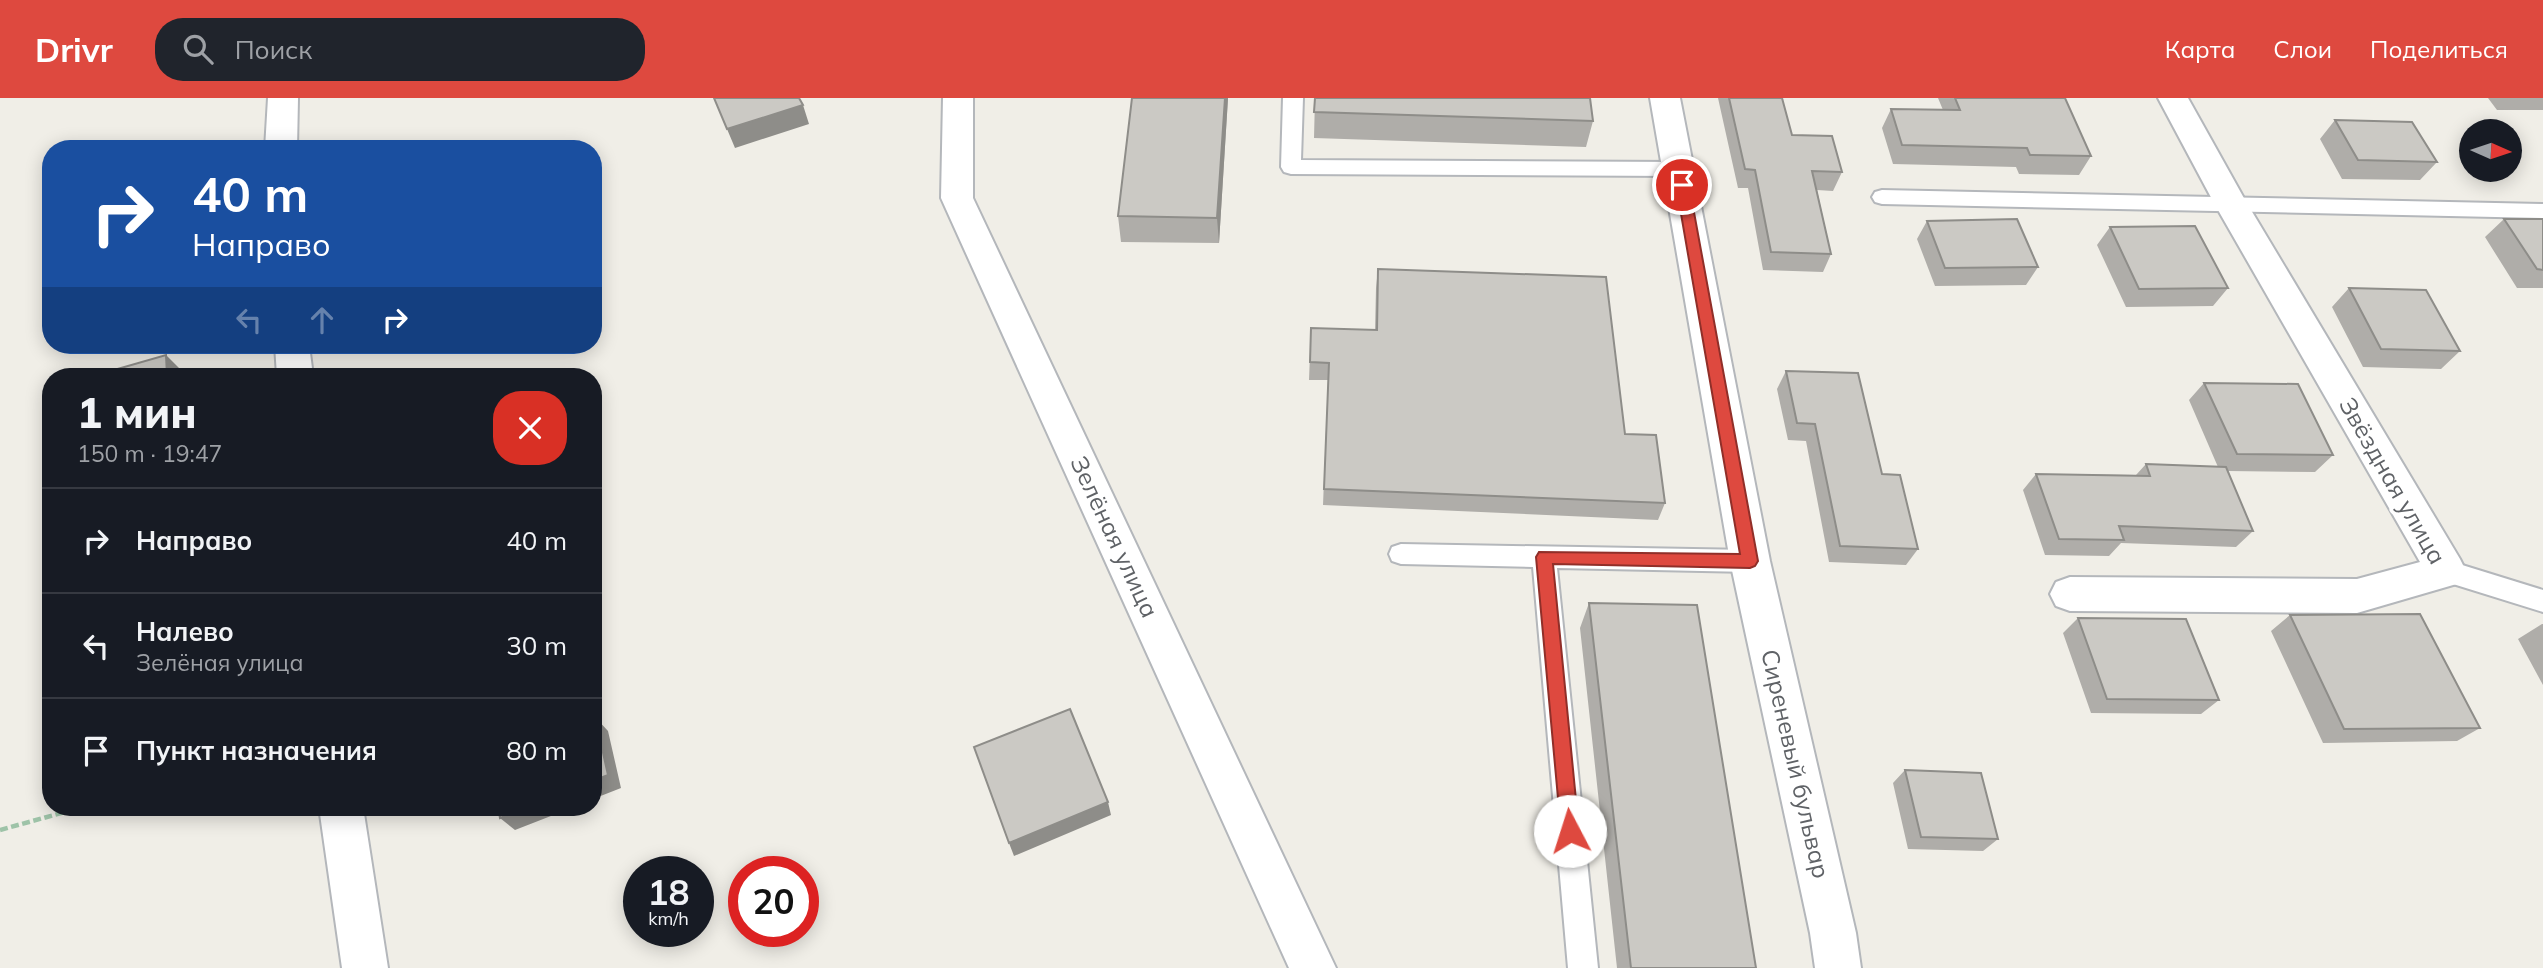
<!DOCTYPE html>
<html lang="ru">
<meta charset="utf-8">
<style>
body{margin:0;font-family:Mulish,sans-serif;background:#20242c;color:#f1f3f6;height:100vh;display:flex;flex-direction:column;font-size:26px;white-space:nowrap}
*{box-sizing:border-box;margin:0}
p{font-size:23px;color:#9ea1a6}
.icon{flex:none;width:38px;height:38px;fill:none;stroke:currentColor;stroke-width:2;stroke-linecap:round;stroke-linejoin:round}
.map{position:relative;flex:1;overflow:hidden}
.sheet{position:absolute;left:42px;top:270px;width:560px;height:448px;display:flex;flex-direction:column;background:#171b24;border-radius:28px;box-shadow:0 4px 18px #0003}
.sheet>*{flex:none}
.hud{position:absolute;left:42px;top:42px;width:560px;height:214px;border-radius:28px;box-shadow:0 4px 18px #0003;background:#1a4fa0;color:#fff;overflow:hidden}
.needle{width:46px;rotate:93deg}
.fabs{position:absolute;left:2459px;top:21px;display:grid;gap:14px}
.fabs a{display:grid;place-items:center;width:63px;height:63px;border-radius:50%;background:#171b24;box-shadow:0 4px 18px #0003;font-size:35px}
.speed{position:absolute;left:623px;top:758px;display:flex;gap:14px;font-size:35px;font-weight:700;text-align:center}
.speed>*{display:grid;place-content:center;width:91px;height:91px;border-radius:50%;background:#171b24;box-shadow:0 4px 18px #0003;line-height:1}
.speed small{font-size:18px;font-weight:400}
.speed .limit{border:10px solid #d22;background:#fff;color:#111}
.pin{position:absolute;display:grid;place-items:center;width:60px;height:60px;color:#fff;margin:-30px;border:4px solid #fff;border-radius:50%;box-shadow:0 2px 7px #0007}
.me{position:absolute;width:77px;margin:-38px;rotate:355deg;stroke-linejoin:round;filter:drop-shadow(0 0 5px #0008)}
.turn{display:flex;align-items:center;gap:24px;height:147px;padding:0 35px;font-size:32px}
.turn .icon{width:91px;height:91px;stroke-width:2.5}
.turn b{display:block;font-size:49px;line-height:60px}
.lanes{display:flex;align-items:center;height:66px;padding:0 35px;background:#0003;justify-content:center;gap:35px;direction:ltr}
.lanes .off{opacity:.35}
.round{display:grid;place-items:center;flex:none;width:74px;height:74px;border-radius:28px;background:#20242c}
.headline{display:flex;align-items:center;justify-content:space-between;height:119px;padding:0 35px}
h1{font-size:42px;font-weight:800;line-height:52px}
ul{padding:0;list-style:none}
li{display:flex;align-items:center;gap:21px;height:105px;padding:0 35px;border-top:2px solid #363941}
li div{flex:1}
li b{display:block;font-size:26px}
li em{font-style:normal}
header{display:flex;align-items:center;gap:42px;box-sizing:border-box;height:98px;padding:0 35px;background:#de493f;color:#fff}
header strong{font-size:33px}
nav{display:flex;gap:38px;margin-inline-start:auto;font-size:24px}
.search{width:490px;height:63px;background:#20242c;display:flex;align-items:center;gap:18px;box-sizing:border-box;padding:0 24px;border-radius:28px;color:#9ea1a6;font-size:26px}
.map>svg:first-child{display:block}
.lines{fill:none;stroke-linecap:round;stroke-linejoin:round}
.lane-casing{stroke:#b4b7bb;stroke-width:4}
.street-casing{stroke:#b4b7bb;stroke-width:4}
.path{stroke:#9ec3a8;stroke-width:4.5;stroke-dasharray:8 3.5;stroke-linecap:butt}
.lane{fill:#fff;fill-rule:evenodd}
.street{fill:#fff;fill-rule:evenodd}
.wall{fill:#afada9}
.shaded-wall{fill:#8e8d89}
.building{fill:#cbc9c4;stroke:#8e8d89;stroke-width:2}
.route{fill:#de493f;stroke:#902f29;stroke-width:2}
.labels{text-anchor:middle;stroke-width:7;stroke-linejoin:round;paint-order:stroke}
.street-label{font-size:24px;fill:#5f6266;stroke:#fff}
</style>
<header>
<strong>Drivr</strong>
<div class="search"><svg class="icon" aria-label="search" viewBox="0 0 24 24"><circle cx="10" cy="10" r="6"/><path d="M15 15l6 6"/></svg>Поиск</div>
<nav><a>Карта</a><a>Слои</a><a>Поделиться</a></nav>
</header>
<div class="map">
<svg width="2543" height="870" viewBox="0 0 2543 870">
<rect width="100%" height="100%" fill="#f0eee7"/>
<g class="lines">
<!-- lane casing -->
<g class="lane-casing">
<path id="lane" d="M1283 0H1303L1301 62 1679 64 1686 66 1689 71 1686 76 1679 78 1291 76 1284 74 1281 69Z
M1882 92 2543 106V120L1882 106 1875 104 1872 99 1875 94Z
M1401 446 1750 452 1759 456 1762 463 1759 470 1750 474 1557 470 1598 870H1568L1533 469 1401 466 1392 463 1389 456 1392 449Z
M2446 462 2543 492V514L2437 481 2434 473 2437 465Z"/>
</g>
<!-- street casing -->
<g class="street-casing">
<path id="street" d="M268 0H298L297 51H265Z
M943 0H973V100L1336 870H1289L941 100Z
M1650 0H1680L1770 463 1856 835 1861 870H1815L1810 835 1730 463Z
M2158 0H2188L2245 102 2460 461 2466 473 2460 485 2357 515 2070 513 2056 508 2050 496 2056 484 2070 479 2357 481 2420 464 2214 105Z
M275 247H309L313 278H277Z
M319 709H363L388 870H342Z"/>
</g>
<!-- path -->
<path class="path" d="M0 732 83 709"/>
<!-- lane -->
<use href="#lane" class="lane"/>
<!-- street -->
<use href="#street" class="street"/>
</g>
<!-- wall -->
<path class="wall" d="M1132 0H1228L1219 145 1121 144 1118 118Z
M1315 0 1593 23 1586 49 1314 40Z
M1718 0H1782L1792 37 1842 74 1833 93 1817 92 1831 156 1823 174 1763 172 1748 90H1738Z
M1938 0H2065L2091 58 2079 77 2019 76 2016 69 1893 66 1882 30 1891 11 1943 12Z
M2488 0H2543V12H2497Z
M2335 22 2437 64 2420 82 2342 81 2320 41Z
M2504 121H2543V190H2517L2485 139Z
M1927 123 2038 169 2026 187 1935 188 1917 141Z
M2110 129 2228 190 2213 208 2126 209 2097 147Z
M1378 171 1625 336 1665 405 1658 422 1323 407 1328 282H1309L1311 230 1375 232 1376 190Z
M2349 190 2460 253 2441 271 2363 269 2332 209Z
M1786 273 1882 376 1918 451 1906 467 1829 464 1806 343 1788 342 1777 291Z
M2204 285 2333 357 2315 374 2228 373 2253 433 2236 449 2121 445 2109 458 2045 457 2023 392 2036 376 2136 377 2146 366 2218 369 2189 302Z
M1589 505 1756 870H1617L1580 530Z
M2290 517 2480 630 2457 643 2323 645 2271 533Z
M2078 520 2219 602 2201 616 2091 615 2063 535Z
M2542 526H2543V587L2518 541Z
M1905 672 1998 741 1983 753 1908 751 1893 685Z"/>
<!-- shaded-wall -->
<path class="shaded-wall" d="M1225 0H1228L1219 145 1217 120Z
M803 7 809 26 735 50 727 31Z
M166 257 184 275V278H167Z
M595 619 608 633 621 690 593 701Z
M1108 704 1111 717 1014 758 1009 745Z
M528 709H574L515 732 500 720Z"/>
<!-- building -->
<path class="building" d="M714 0H799L803 7 727 31Z
M1132 0H1225L1217 120 1118 118Z
M1315 0H1590L1593 23 1314 14Z
M1729 0H1782L1792 37 1832 38 1842 74 1812 73 1831 156 1771 154 1755 72 1745 71Z
M1955 0H2065L2091 58 2030 57 2027 50 1902 47 1891 11 1960 12Z
M2335 22 2412 24 2437 64 2358 62Z
M2017 121 2038 169 1945 170 1927 123Z
M2504 121H2543V172L2537 171Z
M2195 128 2228 190 2139 191 2110 129Z
M1378 171 1606 179 1625 336 1656 337 1665 405 1324 391 1329 265 1310 264 1311 230 1377 232Z
M2349 190 2426 192 2460 253 2381 251Z
M166 257 167 278H93Z
M1786 273 1858 275 1882 376 1900 377 1918 451 1840 448 1815 326 1797 325Z
M2204 285 2298 286 2333 357 2237 356Z
M2146 366 2226 369 2253 433 2119 428 2124 442 2059 441 2036 376 2150 378Z
M1589 505 1697 507 1756 870H1631Z
M2420 516 2480 630 2344 631 2290 517Z
M2078 520 2186 521 2219 602 2107 601Z
M1070 611 1108 704 1009 745 974 649Z
M595 619 608 677 593 683V620Z
M1905 672 1981 675 1998 741 1921 739Z
M498 709H528L500 720Z"/>
<!-- route -->
<path class="route" d="M1682 82 1689 87 1758 463 1755 468 1750 470 1553 466 1579 733 1576 739 1570 742 1564 739 1561 733 1536 459 1539 454 1740 456 1676 87Z"/>
<g class="labels">
<!-- street labels -->
<g class="street-label">
<text transform="translate(2392 383) rotate(60)" y="8">Звёздная улица</text>
<text transform="translate(1114 439) rotate(65)" y="8">Зелёная улица</text>
<text transform="translate(1795 666) rotate(77)" y="8">Сиреневый бульвар</text>
</g>
</g>
</svg>
<div class="fabs">
<a><svg class="needle" viewBox="-14 -14 28 28"><path d="M0-13l5 13h-10z" fill="#e53935"/><path d="M0 13l5-13h-10z" fill="#9ea1a6"/></svg></a>
</div>
<div class="speed"><div>18<small>km/h</small></div><div class="limit">20</div></div>
<div class="pin" style="left:1682px;top:87px;background:#d93025"><svg class="icon" aria-label="arrive" viewBox="0 0 24 24"><path d="M6 21V4h12l-3 4 3 4H6"/></svg></div>
<svg class="me" style="left:1570px;top:733px" viewBox="-20 -20 40 40"><circle r="19" fill="#fff"/><path d="M0-13L10 11 0 6-10 11z" fill="#de493f"/></svg>
<div class="hud">
<div class="turn"><svg class="icon" aria-label="right" viewBox="0 0 24 24"><path d="M7 20v-9h11M14 6l5 5-5 5"/></svg><div><b>40 m</b>Направо</div></div>
<div class="lanes"><svg class="icon off" aria-label="left" viewBox="0 0 24 24"><path d="M17 20v-9H6M10 6l-5 5 5 5"/></svg><svg class="icon off" aria-label="ahead" viewBox="0 0 24 24"><path d="M12 20V5M6 11l6-6 6 6"/></svg><svg class="icon" aria-label="right" viewBox="0 0 24 24"><path d="M7 20v-9h11M14 6l5 5-5 5"/></svg></div>
</div>
<section class="sheet">
<div class="headline"><div><h1>1 мин</h1><p>150 m · 19:47</p></div><a class="round" style="background:#d93025;color:#fff"><svg class="icon" aria-label="close" viewBox="0 0 24 24"><path d="M6 6l12 12M18 6L6 18"/></svg></a></div>
<ul>
<li><svg class="icon" aria-label="right" viewBox="0 0 24 24"><path d="M7 20v-9h11M14 6l5 5-5 5"/></svg><div><b>Направо</b></div><em>40 m</em></li>
<li><svg class="icon" aria-label="left" viewBox="0 0 24 24"><path d="M17 20v-9H6M10 6l-5 5 5 5"/></svg><div><b>Налево</b><p>Зелёная улица</p></div><em>30 m</em></li>
<li><svg class="icon" aria-label="arrive" viewBox="0 0 24 24"><path d="M6 21V4h12l-3 4 3 4H6"/></svg><div><b>Пункт назначения</b></div><em>80 m</em></li>
</ul>
</section>
</div>
